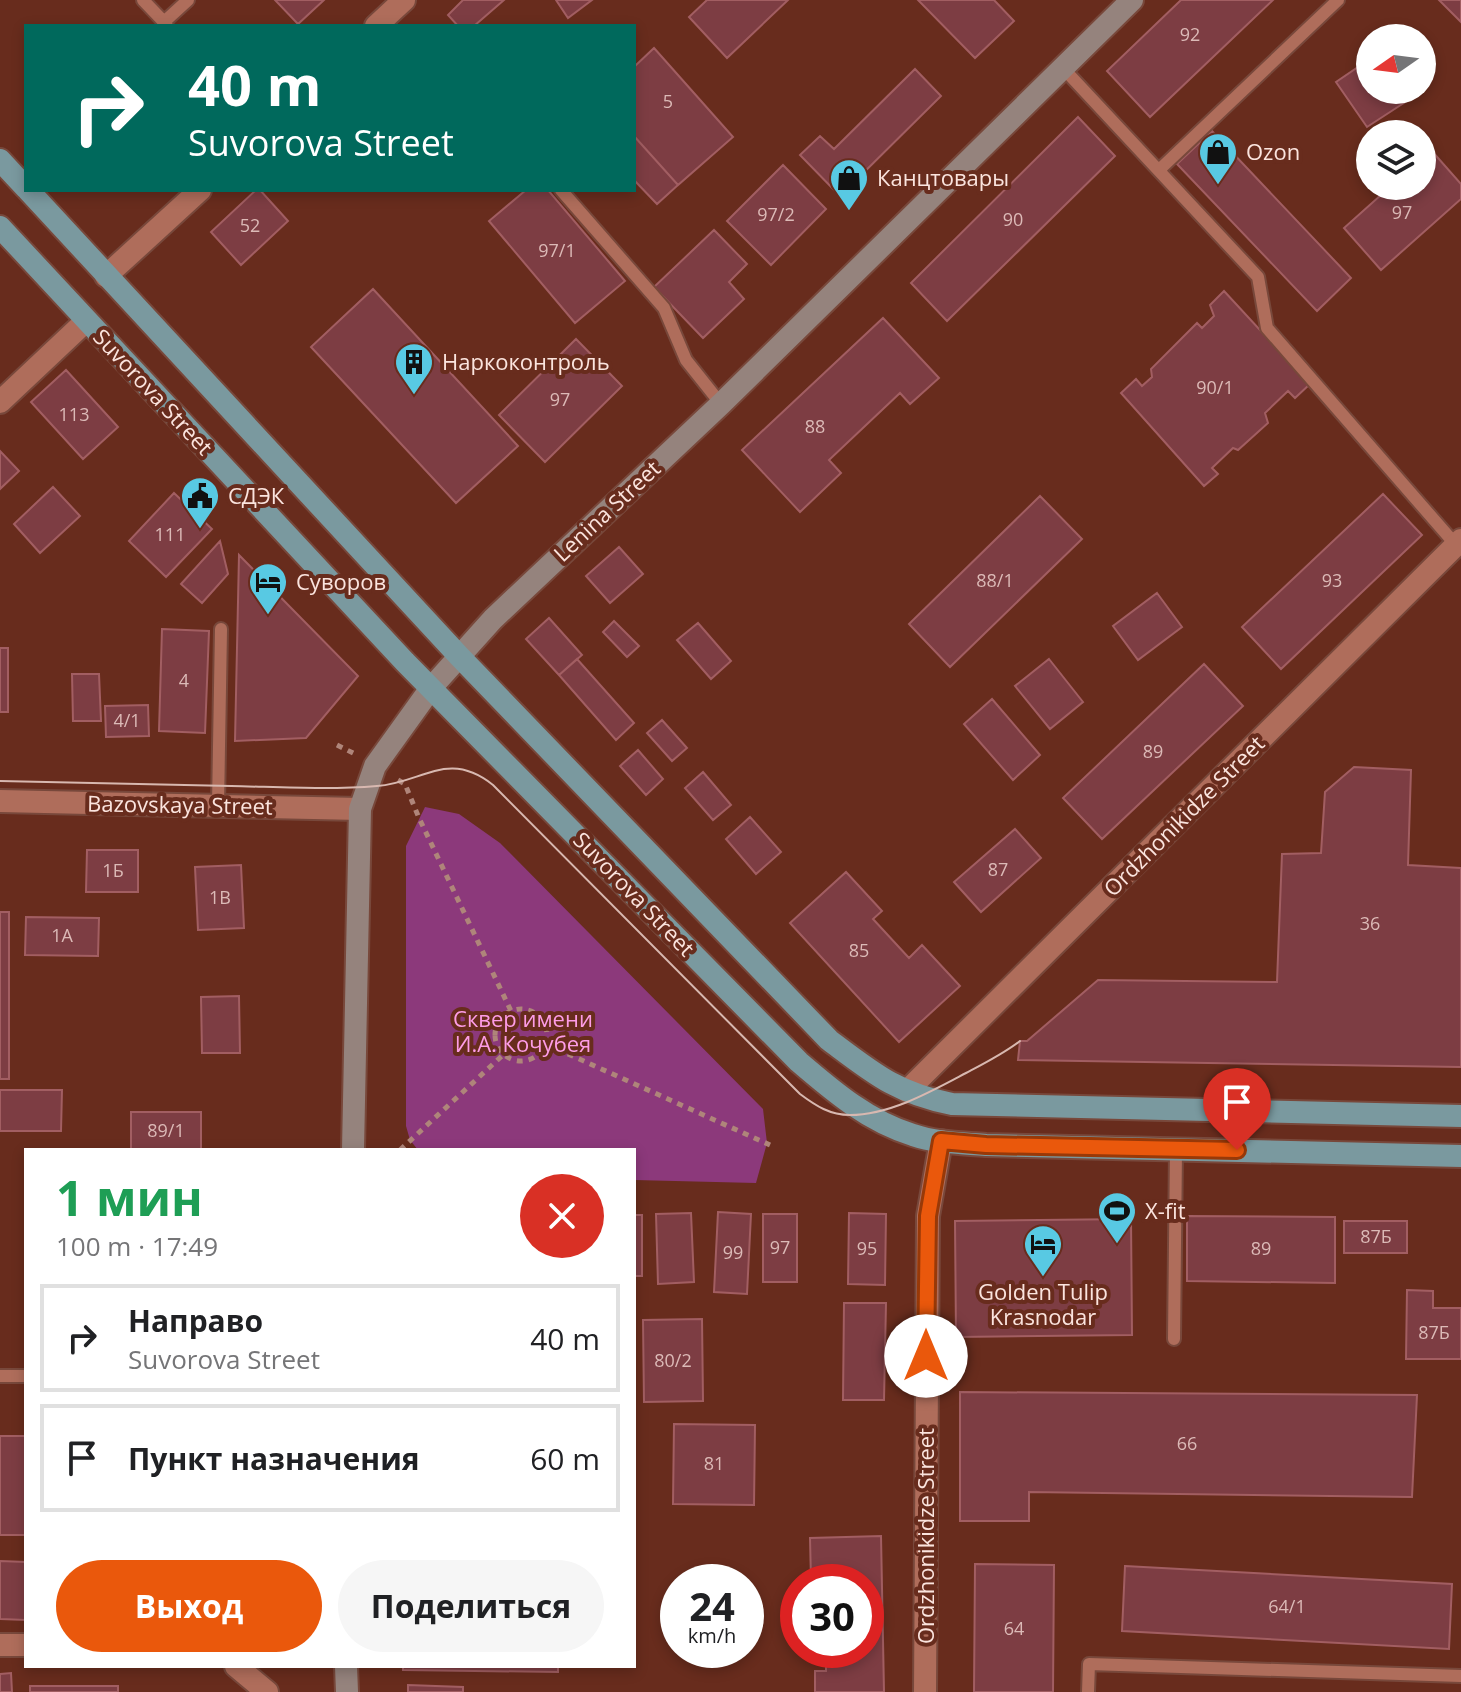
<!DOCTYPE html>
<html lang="ru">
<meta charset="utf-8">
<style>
body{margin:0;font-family:"Open Sans",sans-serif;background:#f6f6f6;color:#202124;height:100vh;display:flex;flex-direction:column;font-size:30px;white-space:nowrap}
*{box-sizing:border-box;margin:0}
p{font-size:26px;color:#757577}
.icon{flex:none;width:44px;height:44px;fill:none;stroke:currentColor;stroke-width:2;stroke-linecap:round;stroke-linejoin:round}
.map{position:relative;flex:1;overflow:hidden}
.details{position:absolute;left:24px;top:1148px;width:612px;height:520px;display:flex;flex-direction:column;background:#fff;border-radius:0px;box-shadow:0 4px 12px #0003}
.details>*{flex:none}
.hud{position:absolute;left:24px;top:24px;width:612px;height:168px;border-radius:0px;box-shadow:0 4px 12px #0003;background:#00695c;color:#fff;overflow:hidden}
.needle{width:52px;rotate:256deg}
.controls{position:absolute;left:1356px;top:24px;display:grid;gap:16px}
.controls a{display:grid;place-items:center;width:80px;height:80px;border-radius:50%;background:#fff;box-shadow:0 4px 12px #0003;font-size:40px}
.speed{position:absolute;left:660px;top:1564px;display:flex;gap:16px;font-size:40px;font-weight:700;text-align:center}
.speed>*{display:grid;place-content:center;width:104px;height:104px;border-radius:50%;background:#fff;box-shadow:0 4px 12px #0003;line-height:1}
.speed small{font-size:20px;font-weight:400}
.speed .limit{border:12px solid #d22;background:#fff;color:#111}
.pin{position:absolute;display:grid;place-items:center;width:68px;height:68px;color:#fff;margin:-82px -34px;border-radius:50% 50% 50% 0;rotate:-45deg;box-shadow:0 0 8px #0007}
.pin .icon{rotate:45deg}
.me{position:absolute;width:88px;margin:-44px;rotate:0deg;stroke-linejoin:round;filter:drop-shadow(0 0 6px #0008)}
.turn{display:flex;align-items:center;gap:28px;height:168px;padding:0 32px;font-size:36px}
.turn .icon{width:104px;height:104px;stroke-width:2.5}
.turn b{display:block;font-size:56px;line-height:68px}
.round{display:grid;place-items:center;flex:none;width:84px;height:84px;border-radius:42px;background:#f6f6f6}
.summary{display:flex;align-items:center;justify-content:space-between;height:136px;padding:0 32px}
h1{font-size:48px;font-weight:700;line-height:60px;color:#1e9e55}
.cta{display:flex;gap:16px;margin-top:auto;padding:16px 32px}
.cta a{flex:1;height:92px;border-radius:48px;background:#ea580c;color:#fff;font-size:32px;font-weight:700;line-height:92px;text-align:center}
.cta a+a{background:#f6f6f6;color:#202124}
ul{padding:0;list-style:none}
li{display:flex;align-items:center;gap:24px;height:108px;margin:0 16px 12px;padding:0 16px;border:4px solid #e0e0e0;border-radius:0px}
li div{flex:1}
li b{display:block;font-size:30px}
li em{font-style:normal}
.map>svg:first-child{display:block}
.green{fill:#8c397b}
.building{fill:#7d3d43;stroke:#a25e62;stroke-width:2}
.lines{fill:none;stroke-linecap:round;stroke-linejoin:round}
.service-casing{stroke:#78483b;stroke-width:16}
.minor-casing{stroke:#78483b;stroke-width:26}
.tertiary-casing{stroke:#78483b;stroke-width:26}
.secondary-casing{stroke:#78483b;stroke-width:26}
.primary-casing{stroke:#78483b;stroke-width:26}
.path{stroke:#af857a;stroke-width:5;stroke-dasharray:6 6;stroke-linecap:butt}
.service{stroke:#af6d5b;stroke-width:12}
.minor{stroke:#af6d5b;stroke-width:22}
.tertiary{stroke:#af6d5b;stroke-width:22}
.secondary{stroke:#95837d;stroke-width:22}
.primary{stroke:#7a999f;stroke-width:22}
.tram{stroke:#d8b8b0;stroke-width:2}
.route-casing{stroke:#983908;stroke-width:20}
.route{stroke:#ea580c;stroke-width:14}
.labels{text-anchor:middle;stroke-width:8;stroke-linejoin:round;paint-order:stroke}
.number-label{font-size:18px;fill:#dcbab7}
.poi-label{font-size:22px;fill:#fbe4de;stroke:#682c1d;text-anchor:start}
.street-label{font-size:22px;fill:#fbe4de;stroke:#682c1d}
.park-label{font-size:22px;fill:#fd9ce6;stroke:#682c1d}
</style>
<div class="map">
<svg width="1461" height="1692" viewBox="0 0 1461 1692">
<rect width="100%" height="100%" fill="#682c1d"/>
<!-- green -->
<path class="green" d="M425 807 459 814 500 843 763 1109 767 1143 756 1183 634 1180V1150H418L410 1140 406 1126V846Z"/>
<!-- building -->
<path class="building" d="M275 0H324L298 24Z
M463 0H504L474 26H458L448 15Z
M556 0H592L568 18Z
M707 0H788L727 58 689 17Z
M918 0H994L1014 21 975 58Z
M1181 0H1273L1150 117 1107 71Z
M1439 0H1461V22Z
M654 48 733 137 678 185 634 136V67Z
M1370 59V90H1408L1413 97 1367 127 1336 82Z
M915 69 941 96 840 196 800 155 820 136 834 149Z
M1078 117 1115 156 947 321 911 283Z
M1212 131 1351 278 1317 311 1177 164Z
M634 136 678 185 657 204 634 180Z
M1431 150 1461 184V199L1381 270 1344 228 1391 186H1422V158Z
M783 165 826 209 771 265 727 221Z
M256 190H260L288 221 241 265 211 232Z
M526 190H548L625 281 575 323 489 221Z
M714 230 747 264 729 282 744 299 703 338 654 287Z
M373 289 518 446 456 503 311 347Z
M1224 291 1310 384 1295 398 1288 391 1265 413 1268 423 1238 450 1233 448 1212 468 1218 474 1204 486 1121 393 1136 379 1142 386 1152 377 1151 369 1197 323 1202 328 1214 316 1210 305Z
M883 318 939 378 910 404 900 393 829 460 841 473 800 512 742 450Z
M576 339 622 386 545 462 499 415Z
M66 370 118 427 83 459 31 402Z
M0 451 19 471 0 489Z
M53 487 80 516 40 553 14 524Z
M174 493 212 529 166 577 129 541Z
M1383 494 1422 535 1281 669 1242 627Z
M1040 496 1082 539 950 667 909 624Z
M220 541 228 574 202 603 181 584Z
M619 547 643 574 610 603 586 576Z
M239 555 358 676 306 738 235 741Z
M1157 593 1182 627 1138 660 1113 626Z
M549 618 582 655 559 675 526 639Z
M614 621 639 646 627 657 603 632Z
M698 623 731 661 711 679 677 640Z
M162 629 209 631 205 733 159 731Z
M0 648H8V712H0Z
M577 659 634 723 616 740 559 675Z
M1049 659 1083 702 1050 729 1015 686Z
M1204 664 1243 706 1102 839 1063 798Z
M72 674H99L101 721H73Z
M992 699 1040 755 1013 780 964 724Z
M148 705 149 736 106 737 105 706Z
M662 720 687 748 672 761 647 733Z
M638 750 663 779 646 795 620 766Z
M1354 767 1411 770 1408 865 1461 868V1067L1018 1060 1020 1041H1027L1098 980 1277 982 1282 854 1321 853 1325 792Z
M703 772 731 805 713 820 685 788Z
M750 817 781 852 756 874 726 839Z
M1015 829 1041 858 981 912 954 882Z
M87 850H138V892H86Z
M241 865 244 928 198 930 195 867Z
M846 872 882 911 873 919 909 958 922 945 960 986 899 1042 790 923Z
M0 912H9V1079H0Z
M26 917 99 918 98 956 25 955Z
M239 996 240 1053H202L201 997Z
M0 1090H62L61 1131H0Z
M131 1112H201V1150H131Z
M718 1212 751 1214 747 1294 714 1292Z
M691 1213 694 1282 658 1284 656 1214Z
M849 1213 886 1214 885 1285 848 1284Z
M763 1214H797V1282H763Z
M634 1215H642V1276H634Z
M1187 1216 1335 1217V1283L1187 1281Z
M1131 1219 1132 1335 956 1337 955 1221Z
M1344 1221H1407V1253H1344Z
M1407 1290 1433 1291V1308H1461V1359H1406Z
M844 1303H886L884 1400H843Z
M702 1319 703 1401 644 1402 643 1320Z
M960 1392 1417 1395 1412 1497 1029 1492V1521H960Z
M674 1424 755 1425 754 1505 673 1504Z
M0 1436H26V1535H0Z
M881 1536 884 1692H815V1671H826V1650H866V1582L811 1580 810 1538Z
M0 1561 26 1562V1620L0 1619Z
M975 1564 1054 1565 1053 1692H974Z
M1125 1566 1452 1584 1449 1649 1122 1631Z
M403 1666H558V1672L403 1670Z
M11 1673 12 1692H0V1674Z
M408 1685 463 1687V1692H408Z
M30 1686H118V1692H30Z"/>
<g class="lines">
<!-- service casing -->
<g class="service-casing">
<path id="service" d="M143 0 164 22
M167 26 164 22 188 0
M1063 68 1258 277 1267 328 1456 545
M1159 170 1338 0
M561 190 664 308 686 360 721 404
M218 806 221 629
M1174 1339 1176 1149
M0 1376H26
M1088 1692 1089 1664 1461 1676"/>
</g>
<!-- minor casing -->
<g class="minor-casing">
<path id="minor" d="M0 402 86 321
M907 1091 1461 540
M925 1692 928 1216 941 1141"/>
</g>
<!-- tertiary casing -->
<g class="tertiary-casing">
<path id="tertiary" d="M376 26 404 0
M106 276 200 190
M0 801 360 809
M0 1645H26
M236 1666 267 1692"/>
</g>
<!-- secondary casing -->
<g class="secondary-casing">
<path id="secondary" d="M353 1150 360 809 375 766 431 688 493 619 721 404 1132 0
M346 1666 347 1692"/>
</g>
<!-- primary casing -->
<g class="primary-casing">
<path id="primary" d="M0 160 26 188
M28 190 459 656 829 1040C873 1073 896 1093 952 1104L1461 1116
M0 227 405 662 799 1062C834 1092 868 1121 913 1135 936 1143 962 1143 986 1145L1461 1156"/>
</g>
<!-- path -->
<path class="path" d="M337 745 355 754
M398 780 405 784 419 818 511 1011
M495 1035a26 26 0 1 1 52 0a26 26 0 1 1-52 0Z
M546 1044 770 1145
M400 1150 504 1054"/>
<!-- service -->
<use href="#service" class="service"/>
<!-- minor -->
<use href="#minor" class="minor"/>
<!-- tertiary -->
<use href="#tertiary" class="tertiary"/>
<!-- secondary -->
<use href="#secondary" class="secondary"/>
<!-- primary -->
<use href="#primary" class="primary"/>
<!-- tram -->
<path class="tram" d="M0 781C77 783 154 785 231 786 280 787 329 790 377 786 422 783 448 749 493 785L800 1094C816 1106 830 1115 850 1115 890 1115 932 1091 966 1073 985 1063 1003 1054 1020 1041"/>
</g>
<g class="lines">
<!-- route casing -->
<g class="route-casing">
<path id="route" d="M926 1356 928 1216 941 1141 986 1145 1237 1150"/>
</g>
<!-- route -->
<use href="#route" class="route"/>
</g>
<!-- icons -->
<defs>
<g id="shop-pin" transform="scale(2)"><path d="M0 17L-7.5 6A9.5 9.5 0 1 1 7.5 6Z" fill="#58c9e3" stroke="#682c1d"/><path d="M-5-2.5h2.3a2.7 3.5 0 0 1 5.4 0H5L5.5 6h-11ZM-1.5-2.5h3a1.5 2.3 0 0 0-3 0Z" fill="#111"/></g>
<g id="building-pin" transform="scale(2)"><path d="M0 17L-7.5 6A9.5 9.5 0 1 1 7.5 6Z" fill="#58c9e3" stroke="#682c1d"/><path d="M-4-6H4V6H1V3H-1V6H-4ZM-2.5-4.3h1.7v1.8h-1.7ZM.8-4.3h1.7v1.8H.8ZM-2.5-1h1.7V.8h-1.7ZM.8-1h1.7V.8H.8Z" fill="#111"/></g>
<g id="civic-pin" transform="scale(2)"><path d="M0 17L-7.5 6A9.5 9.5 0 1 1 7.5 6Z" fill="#58c9e3" stroke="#682c1d"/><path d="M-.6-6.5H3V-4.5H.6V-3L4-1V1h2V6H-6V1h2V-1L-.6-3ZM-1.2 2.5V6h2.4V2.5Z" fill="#111"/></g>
<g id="hotel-pin" transform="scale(2)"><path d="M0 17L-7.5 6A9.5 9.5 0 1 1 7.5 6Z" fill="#58c9e3" stroke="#682c1d"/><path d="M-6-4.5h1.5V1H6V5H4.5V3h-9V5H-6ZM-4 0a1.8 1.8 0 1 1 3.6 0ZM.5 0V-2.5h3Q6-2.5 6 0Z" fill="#111"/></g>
<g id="stadium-pin" transform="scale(2)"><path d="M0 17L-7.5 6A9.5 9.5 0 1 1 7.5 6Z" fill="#58c9e3" stroke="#682c1d"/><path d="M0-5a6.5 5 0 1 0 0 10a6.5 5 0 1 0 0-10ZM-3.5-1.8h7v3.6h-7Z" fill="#111"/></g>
</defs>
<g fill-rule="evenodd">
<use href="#shop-pin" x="1218" y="152"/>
<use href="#shop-pin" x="849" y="178"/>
<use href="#building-pin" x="414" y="362"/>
<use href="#civic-pin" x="200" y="496"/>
<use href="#hotel-pin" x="268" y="582"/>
<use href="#stadium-pin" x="1117" y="1211"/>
<use href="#hotel-pin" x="1043" y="1244"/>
</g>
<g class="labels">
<!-- number labels -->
<g class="number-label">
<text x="1190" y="41">92</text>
<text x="668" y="108">5</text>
<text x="1402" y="219">97</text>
<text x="776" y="221">97/2</text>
<text x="1013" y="226">90</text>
<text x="250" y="232">52</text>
<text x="557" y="257">97/1</text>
<text x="1215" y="394">90/1</text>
<text x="560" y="406">97</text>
<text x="74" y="421">113</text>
<text x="815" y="433">88</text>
<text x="170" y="541">111</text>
<text x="995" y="587">88/1</text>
<text x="1332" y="587">93</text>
<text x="184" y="687">4</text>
<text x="127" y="727">4/1</text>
<text x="1153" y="758">89</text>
<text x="998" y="876">87</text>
<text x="113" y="877">1Б</text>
<text x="220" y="904">1В</text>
<text x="1370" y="930">36</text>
<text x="62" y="942">1А</text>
<text x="859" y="957">85</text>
<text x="166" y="1137">89/1</text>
<text x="1376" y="1243">87Б</text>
<text x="780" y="1254">97</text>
<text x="867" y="1255">95</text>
<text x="1261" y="1255">89</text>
<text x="733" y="1259">99</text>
<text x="1434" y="1339">87Б</text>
<text x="673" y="1367">80/2</text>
<text x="1187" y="1450">66</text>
<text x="714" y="1470">81</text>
<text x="1287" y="1613">64/1</text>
<text x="1014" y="1635">64</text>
</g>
<!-- poi labels -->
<g class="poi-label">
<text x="1246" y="160">Ozon</text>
<text x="877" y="186">Канцтовары</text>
<text x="442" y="370">Наркоконтроль</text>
<text x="228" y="504">СДЭК</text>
<text x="296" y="590">Суворов</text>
<text x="1145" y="1219">X-fit</text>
<text x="1043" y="1300" text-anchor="middle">Golden Tulip<tspan x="1043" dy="25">Krasnodar</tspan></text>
</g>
<!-- street labels -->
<g class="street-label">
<text transform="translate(153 392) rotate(47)" y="8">Suvorova Street</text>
<text transform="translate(607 511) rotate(-43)" y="8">Lenina Street</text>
<text transform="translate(180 805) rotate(1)" y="8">Bazovskaya Street</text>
<text transform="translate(1184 816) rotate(-45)" y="8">Ordzhonikidze Street</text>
<text transform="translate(634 894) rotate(46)" y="8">Suvorova Street</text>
<text transform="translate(926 1536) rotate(-90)" y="8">Ordzhonikidze Street</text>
</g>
<!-- park labels -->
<g class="park-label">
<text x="523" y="1027">Сквер имени<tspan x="523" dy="25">И.А. Кочубея</tspan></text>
</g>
</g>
</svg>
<div class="controls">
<a><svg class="needle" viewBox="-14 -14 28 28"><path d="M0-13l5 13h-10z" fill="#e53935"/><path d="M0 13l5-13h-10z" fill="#757577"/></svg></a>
<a><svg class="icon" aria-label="layers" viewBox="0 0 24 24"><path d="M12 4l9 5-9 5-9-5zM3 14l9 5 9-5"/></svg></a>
</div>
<div class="speed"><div>24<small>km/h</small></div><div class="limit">30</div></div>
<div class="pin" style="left:1237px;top:1150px;background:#d93025"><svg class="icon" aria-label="arrive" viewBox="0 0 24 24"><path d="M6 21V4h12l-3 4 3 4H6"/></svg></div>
<svg class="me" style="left:926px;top:1356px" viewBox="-20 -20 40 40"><circle r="19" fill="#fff"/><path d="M0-13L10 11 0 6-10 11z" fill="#ea580c"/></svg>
<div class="hud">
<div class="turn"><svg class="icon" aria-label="right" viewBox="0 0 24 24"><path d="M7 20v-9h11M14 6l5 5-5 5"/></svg><div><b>40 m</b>Suvorova Street</div></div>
</div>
<section class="details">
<div class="summary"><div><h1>1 мин</h1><p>100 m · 17:49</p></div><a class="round" style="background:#d93025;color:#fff"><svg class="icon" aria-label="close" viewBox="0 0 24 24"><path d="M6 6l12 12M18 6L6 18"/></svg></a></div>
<ul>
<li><svg class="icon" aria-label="right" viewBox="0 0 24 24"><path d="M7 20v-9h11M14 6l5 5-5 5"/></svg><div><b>Направо</b><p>Suvorova Street</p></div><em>40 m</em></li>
<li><svg class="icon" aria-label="arrive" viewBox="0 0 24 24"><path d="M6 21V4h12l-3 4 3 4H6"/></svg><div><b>Пункт назначения</b></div><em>60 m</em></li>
</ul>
<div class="cta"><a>Выход</a><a>Поделиться</a></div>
</section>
</div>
